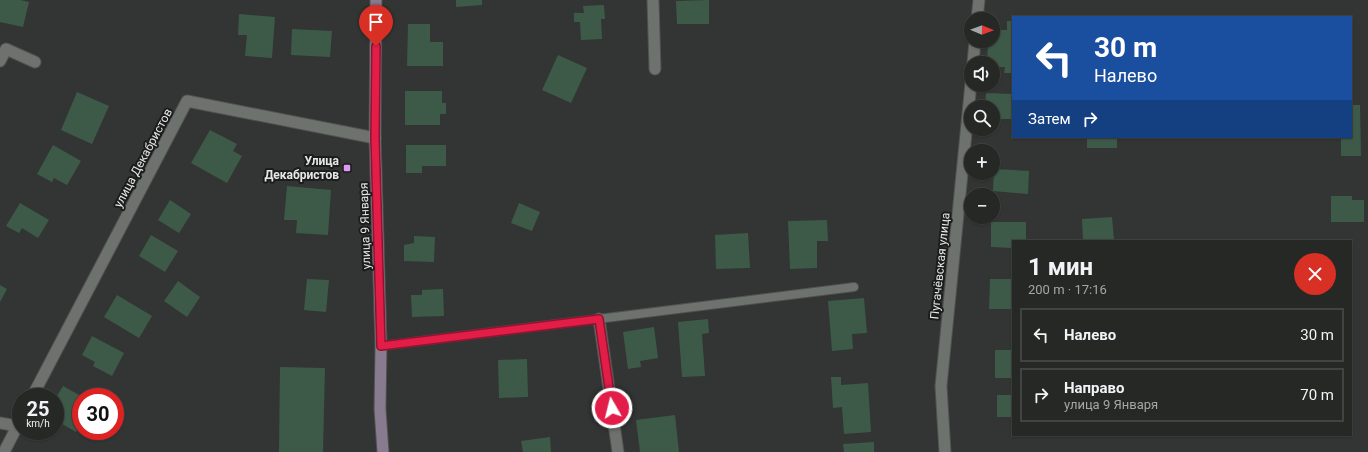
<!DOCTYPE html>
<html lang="ru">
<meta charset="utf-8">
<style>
body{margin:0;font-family:Roboto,sans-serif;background:#323432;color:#f1f3f6;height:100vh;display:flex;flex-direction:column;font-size:15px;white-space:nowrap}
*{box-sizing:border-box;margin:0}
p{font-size:13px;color:#a4a6a7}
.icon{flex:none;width:22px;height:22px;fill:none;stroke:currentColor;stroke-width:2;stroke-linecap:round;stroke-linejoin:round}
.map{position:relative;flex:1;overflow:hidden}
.drawer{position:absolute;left:1012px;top:240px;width:340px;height:196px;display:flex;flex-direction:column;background:#262826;border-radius:0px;box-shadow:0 1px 3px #0004,0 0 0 1px #424443}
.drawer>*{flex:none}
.banner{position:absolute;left:1012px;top:16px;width:340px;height:122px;border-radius:0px;box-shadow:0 1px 3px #0004,0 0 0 1px #424443;background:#1a4fa0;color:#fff;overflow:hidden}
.needle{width:26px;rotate:91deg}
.fabs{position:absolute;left:964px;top:12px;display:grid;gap:8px}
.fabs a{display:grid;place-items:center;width:36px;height:36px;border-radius:50%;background:#262826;box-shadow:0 1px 3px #0004,0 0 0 1px #424443;font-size:20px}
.speed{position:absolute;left:12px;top:388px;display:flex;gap:8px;font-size:20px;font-weight:700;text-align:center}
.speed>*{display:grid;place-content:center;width:52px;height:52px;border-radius:50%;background:#262826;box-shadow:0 1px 3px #0004,0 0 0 1px #424443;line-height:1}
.speed small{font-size:10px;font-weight:400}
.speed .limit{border:6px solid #d22;background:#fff;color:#111}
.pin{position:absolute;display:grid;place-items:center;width:34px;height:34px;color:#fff;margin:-41px -17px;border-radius:50% 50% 50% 0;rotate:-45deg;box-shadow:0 0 4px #0007}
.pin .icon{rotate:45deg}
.me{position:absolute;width:44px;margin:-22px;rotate:352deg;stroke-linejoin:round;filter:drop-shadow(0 0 3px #0008)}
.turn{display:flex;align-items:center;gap:14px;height:84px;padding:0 16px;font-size:18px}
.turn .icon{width:52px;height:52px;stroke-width:2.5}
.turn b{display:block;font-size:28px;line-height:34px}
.then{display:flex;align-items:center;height:38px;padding:0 16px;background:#0003;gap:8px;font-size:15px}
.round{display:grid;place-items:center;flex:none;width:42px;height:42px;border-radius:21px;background:#323432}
.head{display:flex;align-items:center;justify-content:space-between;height:68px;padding:0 16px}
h1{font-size:24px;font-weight:700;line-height:30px}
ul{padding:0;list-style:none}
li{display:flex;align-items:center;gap:12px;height:54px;margin:0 8px 6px;padding:0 8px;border:2px solid #424443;border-radius:0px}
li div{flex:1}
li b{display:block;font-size:15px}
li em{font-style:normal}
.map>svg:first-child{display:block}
.building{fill:#3d5a49}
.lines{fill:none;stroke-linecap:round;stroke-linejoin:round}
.service-casing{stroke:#4f5250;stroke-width:10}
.minor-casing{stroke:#4f5250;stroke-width:13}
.secondary-casing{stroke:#4f5250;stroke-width:13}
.service{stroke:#6e726f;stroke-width:8}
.minor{stroke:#6e726f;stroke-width:11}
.secondary{stroke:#887b8f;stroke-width:11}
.route-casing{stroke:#92132f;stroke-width:10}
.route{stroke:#e11d48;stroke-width:7}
.poi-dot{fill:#db99f5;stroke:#1b1c1b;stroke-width:1.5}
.labels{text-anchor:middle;stroke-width:4;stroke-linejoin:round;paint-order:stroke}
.street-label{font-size:12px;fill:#e6e8e7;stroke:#1b1c1b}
.poi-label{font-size:12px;font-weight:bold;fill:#e6e8e7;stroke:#1b1c1b;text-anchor:end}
</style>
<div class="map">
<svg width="1368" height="452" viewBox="0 0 1368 452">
<rect width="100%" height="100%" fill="#323533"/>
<!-- building -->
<path class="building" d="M0 0H20L29 2 23 27 0 22Z
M456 0H482V5L456 7Z
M709 0V24H677L676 1Z
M604 5 605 19H601L602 39 581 40 580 22H574V13H584L583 6Z
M239 14 275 17 272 58 245 56 247 35H238Z
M1007 21H1013V73H1004L1005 67H993V63H987L988 41H993V30H1007Z
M408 24H430V42H443V66H407Z
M292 29 332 31 330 57 291 55Z
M558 55 587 68 571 103 542 90Z
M405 91H442V103H446V114H440V125H405Z
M77 92 109 106 92 144 61 130Z
M986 93 1013 94V119H993V107H985Z
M1351 105H1360L1361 156H1341V137H1351Z
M210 130 237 144 233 151 242 156 227 183 191 163Z
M1087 137H1117V148H1087Z
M53 145 81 161 67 185 54 178 52 182 37 174Z
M406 145H446V166H422V173H406Z
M994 169 1029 171 1028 194 993 191Z
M287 186 331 190 328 235 296 233 297 220H284Z
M1331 196H1352V200H1364V222H1331Z
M170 200 191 214 179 233 158 220Z
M20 203 49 220 38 238 22 228 19 233 6 226Z
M519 203 540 212 532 231 511 223Z
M1112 217 1114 240 1083 241 1082 219Z
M827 220 828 241H817V268L790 269 788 221Z
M991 222H1026V241H1013V248L991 247Z
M748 233 750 268 716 269 715 235Z
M151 235 178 251 165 272 139 256Z
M414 236 435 237 434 262 404 261V245L414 243Z
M307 279 329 280 326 312 304 310Z
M990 279H1013V309H989Z
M178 281 200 297 187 317 164 301Z
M0 285 7 289 0 302Z
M443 289 444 316 412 317 411 295H422V290Z
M117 295 152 316 139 338 104 317Z
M864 298 867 333 852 334 853 349 832 351 828 301Z
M708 319 709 333 702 334 705 376 682 377 678 322Z
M654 327 658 358 640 361 641 367 628 369 623 332Z
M92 336 124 353 112 376 93 366 95 362 82 355Z
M995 350H1013V378H995Z
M527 359 528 397 499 398 498 360Z
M280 367 325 368 323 452H279Z
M831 377H841V385L868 383 871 432 844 434 842 407 833 408Z
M63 386 81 396V424L76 432 57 421 61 414 55 411V399Z
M997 395H1013V417H997Z
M675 415 679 452H640L636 420Z
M550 437 551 452H523L521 441Z
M874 442V452H844L843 444Z"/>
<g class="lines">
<!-- service casing -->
<g class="service-casing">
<path id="service" d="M381 346 854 287"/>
</g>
<!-- minor casing -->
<g class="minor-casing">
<path id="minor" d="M653 0 655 69
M977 19 979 0
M0 61 6 49 35 62
M973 63 975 41
M599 319 618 452
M32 397 187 101 375 138
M0 423 17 426
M4 452 21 419
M945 452 941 386 971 83"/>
</g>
<!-- secondary casing -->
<g class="secondary-casing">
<path id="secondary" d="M376 0 375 138 381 346 380 409 383 452"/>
</g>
<!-- service -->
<use href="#service" class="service"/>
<!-- minor -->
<use href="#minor" class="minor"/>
<!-- secondary -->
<use href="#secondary" class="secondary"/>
</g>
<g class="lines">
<!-- route casing -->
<g class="route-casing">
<path id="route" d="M376 46 375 138 381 346 599 319 612 408"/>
</g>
<!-- route -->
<use href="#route" class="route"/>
</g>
<!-- markers -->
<rect class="poi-dot" x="343" y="164" width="8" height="8" rx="2"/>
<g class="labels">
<!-- street labels -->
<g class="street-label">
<text transform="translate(143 158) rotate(-62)" y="4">улица Декабристов</text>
<text transform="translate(365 226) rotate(-92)" y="4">улица 9 Января</text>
<text transform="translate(940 266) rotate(-84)" y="4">Пугачёвская улица</text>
</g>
<!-- poi labels -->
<g class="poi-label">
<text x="339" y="165">Улица<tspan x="339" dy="14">Декабристов</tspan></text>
</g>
</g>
</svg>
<div class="fabs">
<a><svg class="needle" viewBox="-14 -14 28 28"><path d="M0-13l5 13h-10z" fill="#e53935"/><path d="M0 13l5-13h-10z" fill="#a4a6a7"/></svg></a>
<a><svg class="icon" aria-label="sound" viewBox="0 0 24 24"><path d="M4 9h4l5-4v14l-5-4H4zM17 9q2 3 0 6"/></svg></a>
<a><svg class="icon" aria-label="search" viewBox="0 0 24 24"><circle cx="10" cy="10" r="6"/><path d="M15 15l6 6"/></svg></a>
<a>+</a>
<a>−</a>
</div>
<div class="speed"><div>25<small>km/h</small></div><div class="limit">30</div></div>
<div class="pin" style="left:376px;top:46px;background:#d93025"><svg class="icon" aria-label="arrive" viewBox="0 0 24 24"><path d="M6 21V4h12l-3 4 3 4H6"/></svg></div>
<svg class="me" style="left:612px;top:408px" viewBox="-20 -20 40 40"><circle r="17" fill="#e11d48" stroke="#fff" stroke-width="3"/><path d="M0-11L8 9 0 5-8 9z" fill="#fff"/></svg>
<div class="banner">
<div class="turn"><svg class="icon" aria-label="left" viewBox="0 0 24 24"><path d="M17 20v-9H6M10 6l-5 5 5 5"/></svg><div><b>30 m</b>Налево</div></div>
<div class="then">Затем<svg class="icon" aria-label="right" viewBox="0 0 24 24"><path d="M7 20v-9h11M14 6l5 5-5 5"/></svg></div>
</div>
<section class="drawer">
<div class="head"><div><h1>1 мин</h1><p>200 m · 17:16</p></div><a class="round" style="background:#d93025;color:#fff"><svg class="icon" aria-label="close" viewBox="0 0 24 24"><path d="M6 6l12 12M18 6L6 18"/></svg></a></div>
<ul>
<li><svg class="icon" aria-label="left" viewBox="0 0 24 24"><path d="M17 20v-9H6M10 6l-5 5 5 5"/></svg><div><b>Налево</b></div><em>30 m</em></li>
<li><svg class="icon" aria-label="right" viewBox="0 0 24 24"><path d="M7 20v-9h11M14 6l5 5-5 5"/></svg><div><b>Направо</b><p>улица 9 Января</p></div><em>70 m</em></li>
</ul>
</section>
</div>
